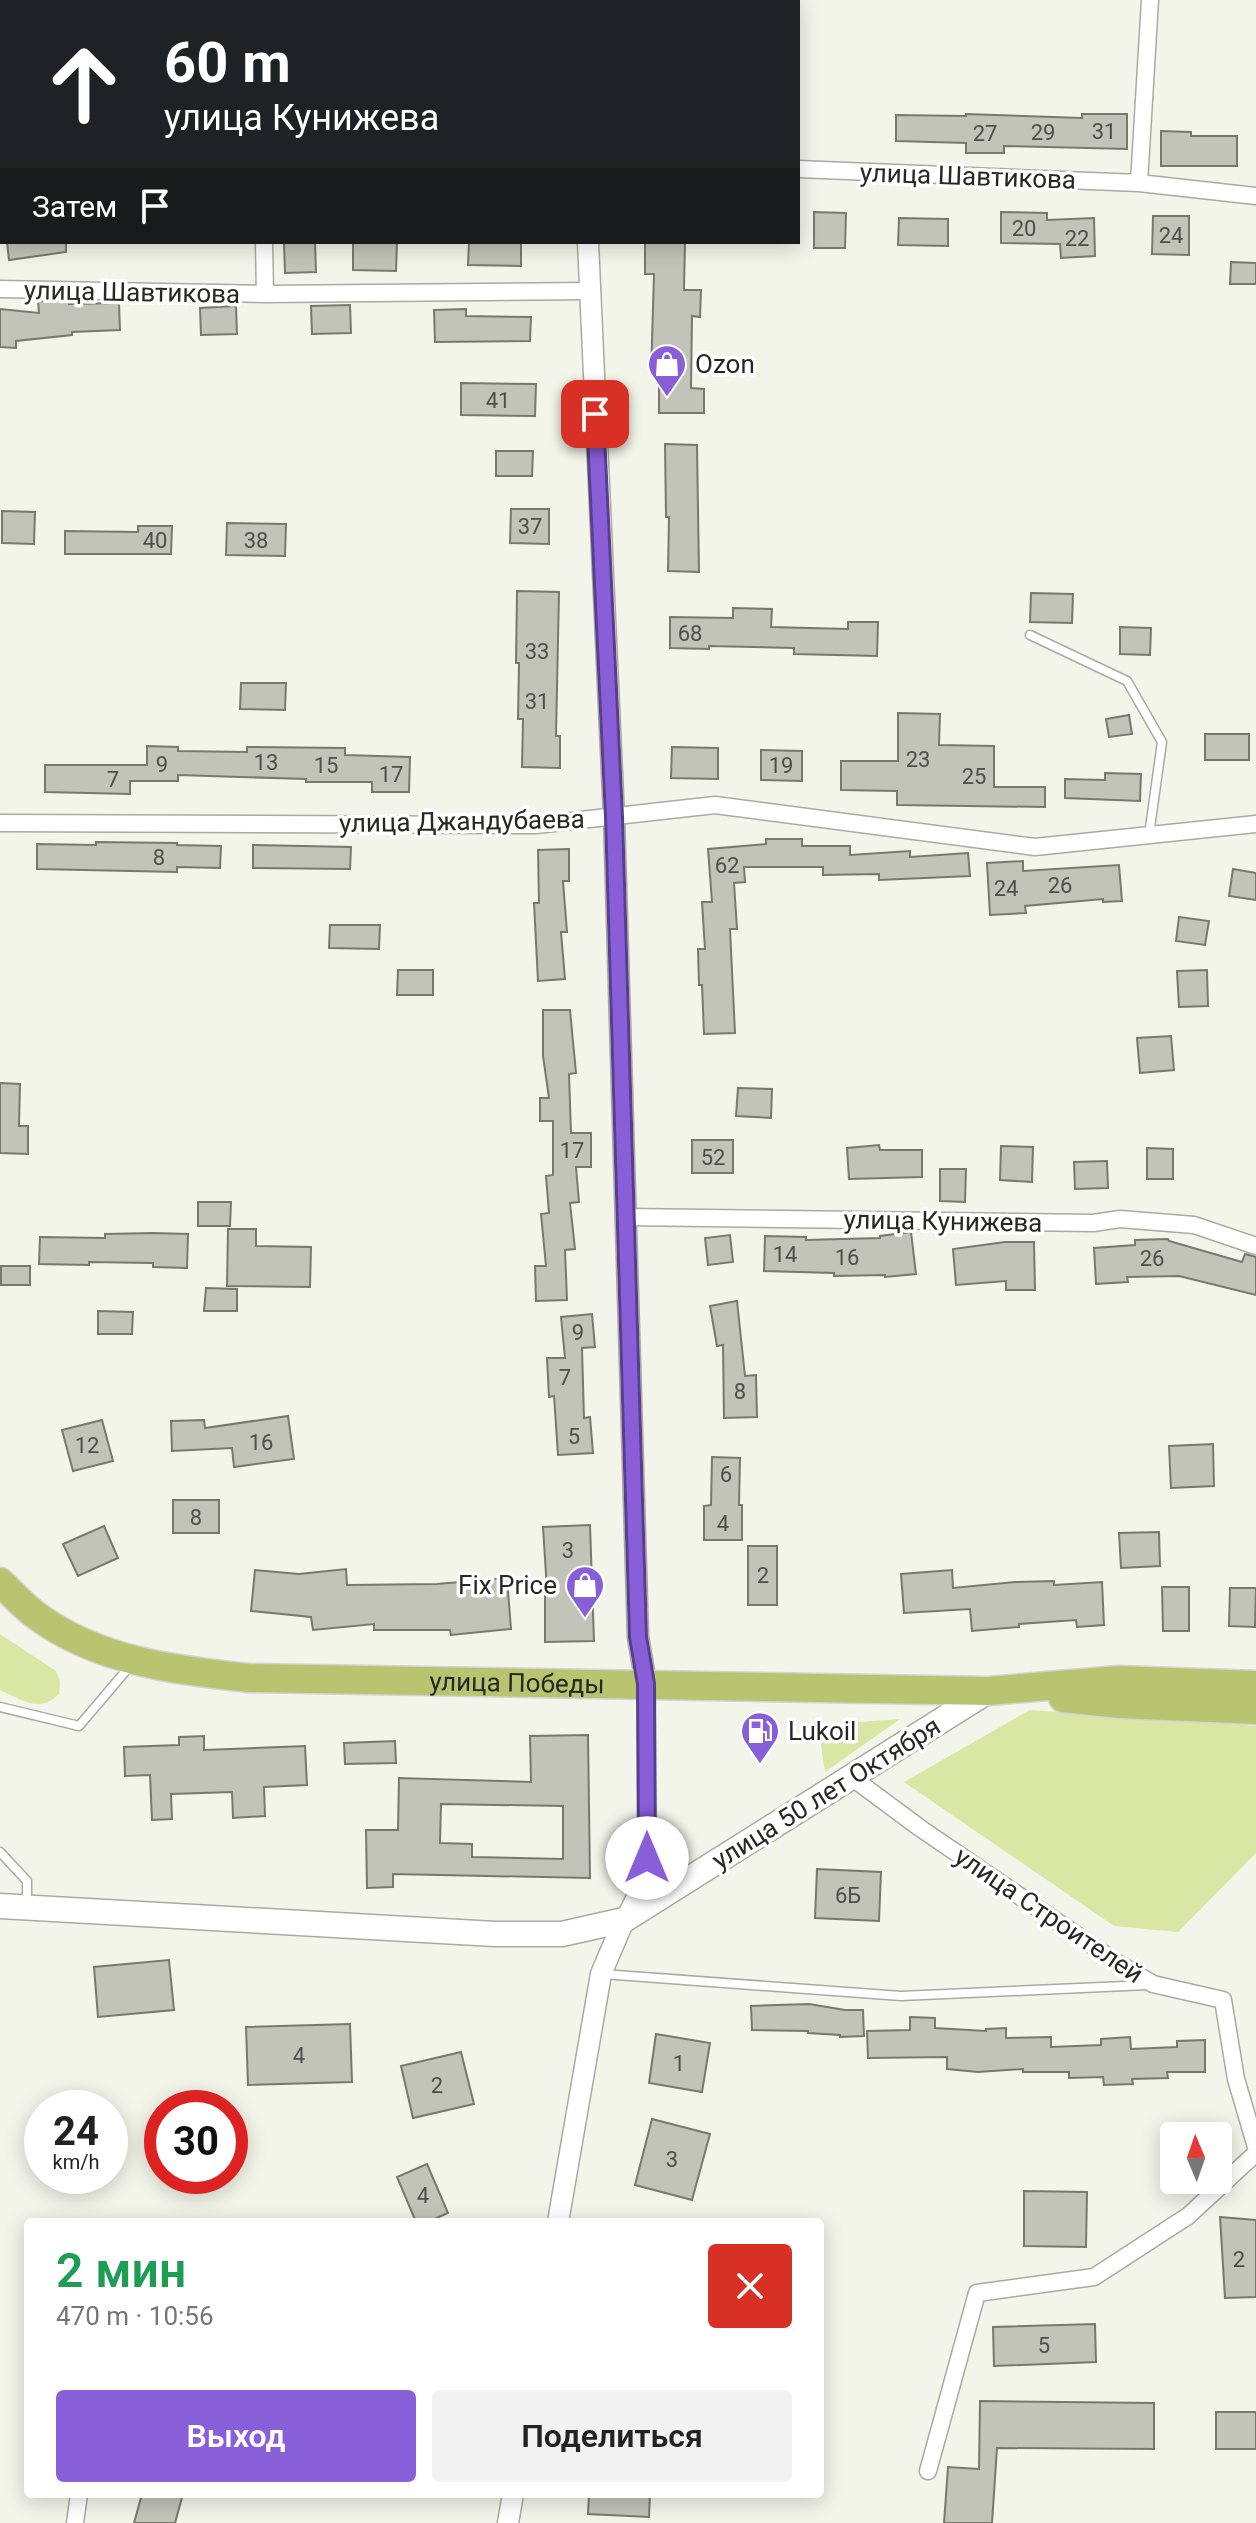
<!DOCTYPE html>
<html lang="ru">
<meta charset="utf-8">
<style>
body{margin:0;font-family:Roboto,sans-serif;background:#f2f2f2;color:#222;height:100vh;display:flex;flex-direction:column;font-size:30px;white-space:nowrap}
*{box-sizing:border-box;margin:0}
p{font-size:26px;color:#767676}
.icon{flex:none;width:44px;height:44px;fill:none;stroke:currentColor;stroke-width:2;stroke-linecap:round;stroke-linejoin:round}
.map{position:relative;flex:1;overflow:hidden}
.drawer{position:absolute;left:24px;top:2218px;width:800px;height:280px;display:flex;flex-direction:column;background:#fff;border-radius:8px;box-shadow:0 4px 20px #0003}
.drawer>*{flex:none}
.top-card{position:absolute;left:0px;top:0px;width:800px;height:244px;box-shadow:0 4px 20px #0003;background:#202124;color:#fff;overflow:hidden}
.needle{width:52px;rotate:358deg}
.fabs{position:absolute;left:1160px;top:2122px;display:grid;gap:16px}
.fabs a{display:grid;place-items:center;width:72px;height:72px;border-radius:8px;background:#fff;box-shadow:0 4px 20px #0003;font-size:40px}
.speed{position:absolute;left:24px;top:2090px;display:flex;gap:16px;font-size:40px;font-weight:700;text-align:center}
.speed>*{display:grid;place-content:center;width:104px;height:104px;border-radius:50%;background:#fff;box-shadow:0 4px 20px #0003;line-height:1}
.speed small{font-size:20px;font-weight:400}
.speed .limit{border:12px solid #d22;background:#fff;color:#111}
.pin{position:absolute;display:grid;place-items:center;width:68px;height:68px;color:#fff;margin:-34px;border-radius:16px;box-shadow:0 4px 12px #0006}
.me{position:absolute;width:88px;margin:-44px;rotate:0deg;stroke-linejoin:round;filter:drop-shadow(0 0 6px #0008)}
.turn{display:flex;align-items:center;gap:28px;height:168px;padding:0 32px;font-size:36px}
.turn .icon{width:104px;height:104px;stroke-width:2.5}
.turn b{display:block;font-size:56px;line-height:68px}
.then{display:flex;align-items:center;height:76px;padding:0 32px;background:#0003;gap:16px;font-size:30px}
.round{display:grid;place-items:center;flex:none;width:84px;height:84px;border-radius:8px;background:#f2f2f2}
.summary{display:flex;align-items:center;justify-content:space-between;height:136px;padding:0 32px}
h1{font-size:48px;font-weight:600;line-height:60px;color:#1e9e55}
.primary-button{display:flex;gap:16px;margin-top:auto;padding:16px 32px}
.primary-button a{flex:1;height:92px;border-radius:8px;background:#895fd9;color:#fff;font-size:32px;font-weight:600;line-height:92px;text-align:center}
.primary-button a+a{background:#f2f2f2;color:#222}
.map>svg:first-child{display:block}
.green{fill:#dae6a4}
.building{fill:#c2c4b9;stroke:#77796f;stroke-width:2;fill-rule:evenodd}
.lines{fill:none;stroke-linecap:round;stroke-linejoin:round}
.service-casing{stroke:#a9aba0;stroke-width:11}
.minor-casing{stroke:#a9aba0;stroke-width:19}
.tertiary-casing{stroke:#a9aba0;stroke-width:23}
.secondary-casing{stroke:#a9aba0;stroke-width:27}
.trunk-casing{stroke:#d4d4d3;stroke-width:31}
.service{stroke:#fff;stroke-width:8}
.minor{stroke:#fff;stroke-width:16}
.tertiary{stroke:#fff;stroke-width:20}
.secondary{stroke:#fff;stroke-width:24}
.trunk{stroke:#b8c46f;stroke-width:28}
.route-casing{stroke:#593e8d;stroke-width:20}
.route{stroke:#895fd9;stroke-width:14}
.labels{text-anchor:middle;stroke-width:7;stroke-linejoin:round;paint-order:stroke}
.number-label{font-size:22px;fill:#4e4f49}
.street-label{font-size:26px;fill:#272824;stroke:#fff}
.poi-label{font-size:26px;fill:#272824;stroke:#fff;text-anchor:start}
</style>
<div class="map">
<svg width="1256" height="2523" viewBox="0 0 1256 2523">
<rect width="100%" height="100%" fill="#f3f5ea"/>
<!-- green -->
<path class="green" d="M0 1634 56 1671 60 1682 59 1694C39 1714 22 1700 0 1690Z
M1030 1710 1256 1726V1853L1178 1932 1114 1926 904 1782Z
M900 1719 825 1772 818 1725Z"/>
<!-- building -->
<path class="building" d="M966 114 1082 118V114H1127V149L1004 146V153H966V143L896 141V115L966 116Z
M1161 131 1191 132V136H1237V166H1161Z
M814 212 846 213 845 248H814Z
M1001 212 1047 213V220L1094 218 1095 256 1061 258 1060 244 1001 243Z
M1153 216H1189V255L1152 254Z
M899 218 948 219V246L898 245Z
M7 242H66V252L9 260Z
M284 242H315L316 272 285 273Z
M353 242H397L396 271 353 270Z
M469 242H521V266L468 265Z
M645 242H685L684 290H701L700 317 692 316 691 388 704 389V413H659V374H651L654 274H645Z
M1231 262 1256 263V284H1230Z
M38 301H69V304L119 303 120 330 72 332V335L16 341V348L0 347V309L39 313Z
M350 305 351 333 312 334 311 306Z
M236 306 237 334 201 335 200 308Z
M466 309V316L531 317 530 341 435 342 434 310Z
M461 383 536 384 535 416 461 415Z
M665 444 697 445 699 572 668 571 669 517H666Z
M496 451H533L532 476H496Z
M511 509H549V544L510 543Z
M2 511 35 512 34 544 2 543Z
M227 523 286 524 285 556 226 555Z
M138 526H172L171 554H65V531L138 532Z
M517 591 559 592 556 736H560V768L522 767 523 719H518L519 663H516Z
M1031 593 1073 594 1072 623 1030 622Z
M733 608 772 609 771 627 848 629V622H878L877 656 794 654V648L709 646V649L670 648V617L733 618Z
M1120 627 1151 628 1150 655 1120 654Z
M241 683H286L285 710 240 709Z
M898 713 940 714 939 745 994 746V787H1045V807L897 805V791L841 790V761H898Z
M1129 715 1132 734 1109 737 1106 719Z
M1205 734H1249V760H1205Z
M147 746 178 747V751L247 752V747L345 748V755L410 757 409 792H372V782H306V779L178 775V781H130V794L45 792V765H147Z
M672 747 718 748V779L671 778Z
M761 750 802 751V781L761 780Z
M1105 773 1141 774 1140 801 1065 798V779L1105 780Z
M766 839H802V846H850V855L910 851V857L968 853 970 876 879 880V874L823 875V867H744L745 882 734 883 737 929H730L735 1033 704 1034 702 985H699L698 949H705L702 902H712L708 849 766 844Z
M96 842 177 843V845L221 846 220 868 177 867V872L37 869V844L96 845Z
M253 845 351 847 350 869 253 868Z
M569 849V881H563L567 932H561L565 979 538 981 534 903H539L538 850Z
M1023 861V871L1119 865 1122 901 1103 902V899L1025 906 1026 913 990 915 987 863Z
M1233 869 1256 873V900L1229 896Z
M1179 917 1209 921 1205 945 1176 941Z
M330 925H380L379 949 329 948Z
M398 970H433V995H397Z
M1207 970 1208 1006 1179 1007 1177 971Z
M543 1010H570L576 1073 569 1074 571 1133H591V1167H576L579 1202 570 1203 575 1249 565 1250 567 1300 536 1301 535 1266H546L541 1214 549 1213 546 1176 553 1175V1121H540V1098H549L543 1056Z
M1171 1036 1174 1070 1140 1073 1137 1038Z
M0 1083 20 1084 19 1126H28V1154L0 1153Z
M738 1088 772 1089 771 1118 736 1116Z
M692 1140H733V1173H692Z
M879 1145 880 1150H922V1177L849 1179 847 1148Z
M1001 1146 1033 1147 1032 1182 1000 1180Z
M1147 1148 1173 1149V1179H1147Z
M1107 1161 1108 1188 1075 1189 1074 1162Z
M940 1169H966L965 1202 940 1201Z
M198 1202H231L230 1226H198Z
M228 1229H256V1246L311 1247 310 1287 227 1286Z
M911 1232 916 1274 885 1277V1275L834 1276V1273L764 1271 765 1236 806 1237V1240L880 1238V1236Z
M154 1233 188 1234 187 1268 153 1267V1263L89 1262V1265L39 1264 40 1237 105 1238V1234Z
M730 1235 733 1262 708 1265 705 1238Z
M1168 1239 1169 1241 1242 1262 1245 1254 1256 1257V1295L1179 1276 1127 1277 1128 1282 1096 1284 1094 1248 1135 1245V1240Z
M1005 1242H1034L1035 1290H1006V1281L956 1285 953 1249Z
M1 1266H30V1285H1Z
M206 1288 237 1289V1311H204Z
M737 1301 745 1376 756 1375 757 1417 724 1418 723 1345 717 1346 710 1306Z
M98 1311 133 1312 132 1334H98Z
M592 1314 595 1347 582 1348 584 1418 590 1417 593 1453 558 1455 554 1396 549 1397 547 1358H565L561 1317Z
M288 1416 294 1459 234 1467 232 1448 172 1451 171 1421 204 1420 205 1428Z
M102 1420 113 1461 73 1471 62 1430Z
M1213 1444 1214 1486 1171 1488 1169 1446Z
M712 1457 740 1458 739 1505H742V1540H704V1506L711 1505Z
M173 1500H219V1533H173Z
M590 1525 594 1641 545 1642V1590H547L543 1527Z
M104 1526 118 1558 78 1576 63 1544Z
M1159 1532 1160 1566 1121 1568 1119 1533Z
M748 1546H777V1605H748Z
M346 1569 347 1585 437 1584 507 1578 511 1629 451 1635 450 1630H374V1624L313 1630 311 1617 251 1611 255 1570 299 1574Z
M952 1570 953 1588 1015 1582 1054 1581V1585L1102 1582 1104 1625 1077 1627 1076 1620 1019 1624V1627L972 1631 970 1609 904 1613 901 1574Z
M1162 1587H1189V1631H1163Z
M1230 1588H1256L1255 1627 1229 1626Z
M588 1735 590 1878 393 1874V1887L367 1888 366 1830H398L399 1778 531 1782 530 1736ZM441 1804 563 1806V1859L472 1857V1844L440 1843Z
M204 1736V1750L305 1746 307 1785 264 1787 265 1816 233 1818 232 1792 171 1794 172 1819 152 1820 150 1775 125 1776 124 1747 179 1745V1737Z
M395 1741 396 1763 345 1764 344 1743Z
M817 1869 881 1872 879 1921 815 1918Z
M169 1960 174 2010 98 2017 94 1967Z
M809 2004 845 2010H863L864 2036 840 2037V2035L808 2033V2031L752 2030 751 2006Z
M910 2017 935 2018V2028L986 2031V2029L1006 2028V2038L1051 2037V2047L1101 2045V2039L1130 2037 1131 2049 1177 2047V2041L1205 2040V2072H1167L1168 2078 1132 2079 1133 2084 1104 2085 1103 2077 1069 2078V2072H1023V2069L978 2072 947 2069V2057L868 2058 867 2031 910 2030Z
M350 2024 352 2082 248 2085 246 2027Z
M656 2034 710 2043 702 2092 649 2083Z
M461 2052 474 2104 413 2118 401 2066Z
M652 2119 710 2134 692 2200 635 2185Z
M427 2164 448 2213 428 2222H416L397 2177Z
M1024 2191 1087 2192 1086 2247 1024 2246Z
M1220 2217 1256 2220V2297L1225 2298Z
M1095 2324 1096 2362 994 2366 993 2327Z
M980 2401 1154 2403V2449L997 2448 992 2523H944L948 2467 979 2469Z
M1216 2412H1256V2449H1216Z
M142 2494H183L175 2523H134Z
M589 2494H650L649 2517 588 2514Z"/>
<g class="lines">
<!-- service casing -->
<g class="service-casing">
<path id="service" d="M1030 635 1127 681 1162 742 1149 835
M0 1707 79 1726 130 1666
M0 1852 27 1881V1904
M603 1974 901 1996 1148 1985"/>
</g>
<!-- minor casing -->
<g class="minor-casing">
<path id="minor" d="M261 0V2
M798 169 1139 183 1150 0
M1139 183 1256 196
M264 242 265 294
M0 289 265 294 589 291
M0 823 536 825 715 805 1035 847 1256 824
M626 1217 1093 1223 1120 1219 1194 1225 1256 1246
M850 1776 920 1828 1119 1964 1153 1984 1223 2000 1236 2079 1256 2147
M625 1917 647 1872 646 1684
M928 2471 977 2293 1094 2277 1188 2216 1256 2153
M75 2523 79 2494"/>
</g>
<!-- tertiary casing -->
<g class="tertiary-casing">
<path id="tertiary" d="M577 0V2
M588 242 614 817 638 1637 646 1684
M558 2222 601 1974 624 1920
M508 2523 513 2494"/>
</g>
<!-- secondary casing -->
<g class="secondary-casing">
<path id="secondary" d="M0 1906 495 1934H562L624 1920 988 1691"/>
</g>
<!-- trunk casing -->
<g class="trunk-casing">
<g id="trunk">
<path id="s1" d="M0 1582C12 1593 23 1606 37 1616 98 1661 174 1670 248 1678L988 1691 1119 1680 1256 1685"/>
<path d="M1063 1698 1120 1704 1256 1710"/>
</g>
</g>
<!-- service -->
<use href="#service" class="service"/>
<!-- minor -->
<use href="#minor" class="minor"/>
<!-- tertiary -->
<use href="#tertiary" class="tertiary"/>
<!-- secondary -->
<use href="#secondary" class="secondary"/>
<!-- trunk -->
<use href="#trunk" class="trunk"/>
</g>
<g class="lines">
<!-- route casing -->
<g class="route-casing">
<path id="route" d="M595 414 614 817 638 1637 646 1684 647 1858"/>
</g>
<!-- route -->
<use href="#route" class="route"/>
</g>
<!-- icons -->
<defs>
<g id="shop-pin" transform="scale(2)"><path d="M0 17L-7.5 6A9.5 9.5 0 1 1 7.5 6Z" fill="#895fd9" stroke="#fff"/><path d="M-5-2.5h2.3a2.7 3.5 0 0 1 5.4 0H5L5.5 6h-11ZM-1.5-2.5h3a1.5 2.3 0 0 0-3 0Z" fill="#fff"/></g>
<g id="fuel-pin" transform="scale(2)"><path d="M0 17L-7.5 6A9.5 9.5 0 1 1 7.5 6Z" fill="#895fd9" stroke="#fff"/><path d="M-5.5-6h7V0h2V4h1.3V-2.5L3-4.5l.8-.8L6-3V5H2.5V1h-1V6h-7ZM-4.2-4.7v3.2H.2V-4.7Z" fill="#fff"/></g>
</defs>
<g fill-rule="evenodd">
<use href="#shop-pin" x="667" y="364"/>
<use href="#shop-pin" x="585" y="1585"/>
<use href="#fuel-pin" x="760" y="1731"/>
</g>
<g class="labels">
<!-- number labels -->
<g class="number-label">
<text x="1104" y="139">31</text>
<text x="1043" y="140">29</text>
<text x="985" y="141">27</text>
<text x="1024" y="236">20</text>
<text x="1171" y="243">24</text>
<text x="1077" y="246">22</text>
<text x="498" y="408">41</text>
<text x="530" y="534">37</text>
<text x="155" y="548">40</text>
<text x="256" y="548">38</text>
<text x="690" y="641">68</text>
<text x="537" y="659">33</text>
<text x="537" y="709">31</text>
<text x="918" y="767">23</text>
<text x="266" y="770">13</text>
<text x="162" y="772">9</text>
<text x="326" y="773">15</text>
<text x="781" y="773">19</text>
<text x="391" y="782">17</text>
<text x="974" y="784">25</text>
<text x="113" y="787">7</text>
<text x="159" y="865">8</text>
<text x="727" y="873">62</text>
<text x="1060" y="893">26</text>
<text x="1006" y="896">24</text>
<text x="572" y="1158">17</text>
<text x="713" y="1165">52</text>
<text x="785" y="1262">14</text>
<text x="847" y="1265">16</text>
<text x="1152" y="1266">26</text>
<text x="578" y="1340">9</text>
<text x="565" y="1385">7</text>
<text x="740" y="1399">8</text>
<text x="574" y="1444">5</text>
<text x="261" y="1450">16</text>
<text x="87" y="1453">12</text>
<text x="726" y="1482">6</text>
<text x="196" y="1525">8</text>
<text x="723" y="1531">4</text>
<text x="568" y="1558">3</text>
<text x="763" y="1583">2</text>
<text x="848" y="1903">6Б</text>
<text x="299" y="2063">4</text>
<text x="679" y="2071">1</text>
<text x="437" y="2093">2</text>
<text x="672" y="2167">3</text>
<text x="423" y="2203">4</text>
<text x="1239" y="2267">2</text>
<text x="1044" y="2353">5</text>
</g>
<!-- street labels -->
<g class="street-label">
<text transform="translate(968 176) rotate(2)" y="9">улица Шавтикова</text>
<text transform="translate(132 292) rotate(1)" y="9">улица Шавтикова</text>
<text transform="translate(462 821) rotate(-1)" y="9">улица Джандубаева</text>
<text transform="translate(943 1221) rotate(1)" y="9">улица Кунижева</text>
<text dy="9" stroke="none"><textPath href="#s1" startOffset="542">улица Победы</textPath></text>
<text transform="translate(826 1793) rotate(-32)" y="9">улица 50 лет Октября</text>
<text transform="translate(1049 1915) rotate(34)" y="9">улица Строителей</text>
</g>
<!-- poi labels -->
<g class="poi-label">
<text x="695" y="373">Ozon</text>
<text x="557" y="1594" text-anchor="end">Fix Price</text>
<text x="788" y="1740">Lukoil</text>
</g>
</g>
</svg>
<div class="fabs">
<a><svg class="needle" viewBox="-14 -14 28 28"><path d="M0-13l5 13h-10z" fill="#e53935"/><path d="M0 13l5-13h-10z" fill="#767676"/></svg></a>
</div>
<div class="speed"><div>24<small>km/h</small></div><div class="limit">30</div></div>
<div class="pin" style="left:595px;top:414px;background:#d93025"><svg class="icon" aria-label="arrive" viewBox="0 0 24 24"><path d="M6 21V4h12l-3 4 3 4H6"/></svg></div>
<svg class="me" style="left:647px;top:1858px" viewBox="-20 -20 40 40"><circle r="19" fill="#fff"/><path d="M0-13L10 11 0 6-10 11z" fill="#895fd9"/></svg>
<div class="top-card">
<div class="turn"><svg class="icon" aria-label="ahead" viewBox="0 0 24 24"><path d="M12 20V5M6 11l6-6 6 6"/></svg><div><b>60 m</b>улица Кунижева</div></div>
<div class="then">Затем<svg class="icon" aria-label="arrive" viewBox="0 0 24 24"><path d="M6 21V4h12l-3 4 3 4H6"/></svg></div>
</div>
<section class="drawer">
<div class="summary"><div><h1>2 мин</h1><p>470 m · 10:56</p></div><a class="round" style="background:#d93025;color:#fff"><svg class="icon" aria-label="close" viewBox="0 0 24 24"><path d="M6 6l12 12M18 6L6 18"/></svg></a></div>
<div class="primary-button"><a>Выход</a><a>Поделиться</a></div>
</section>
</div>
